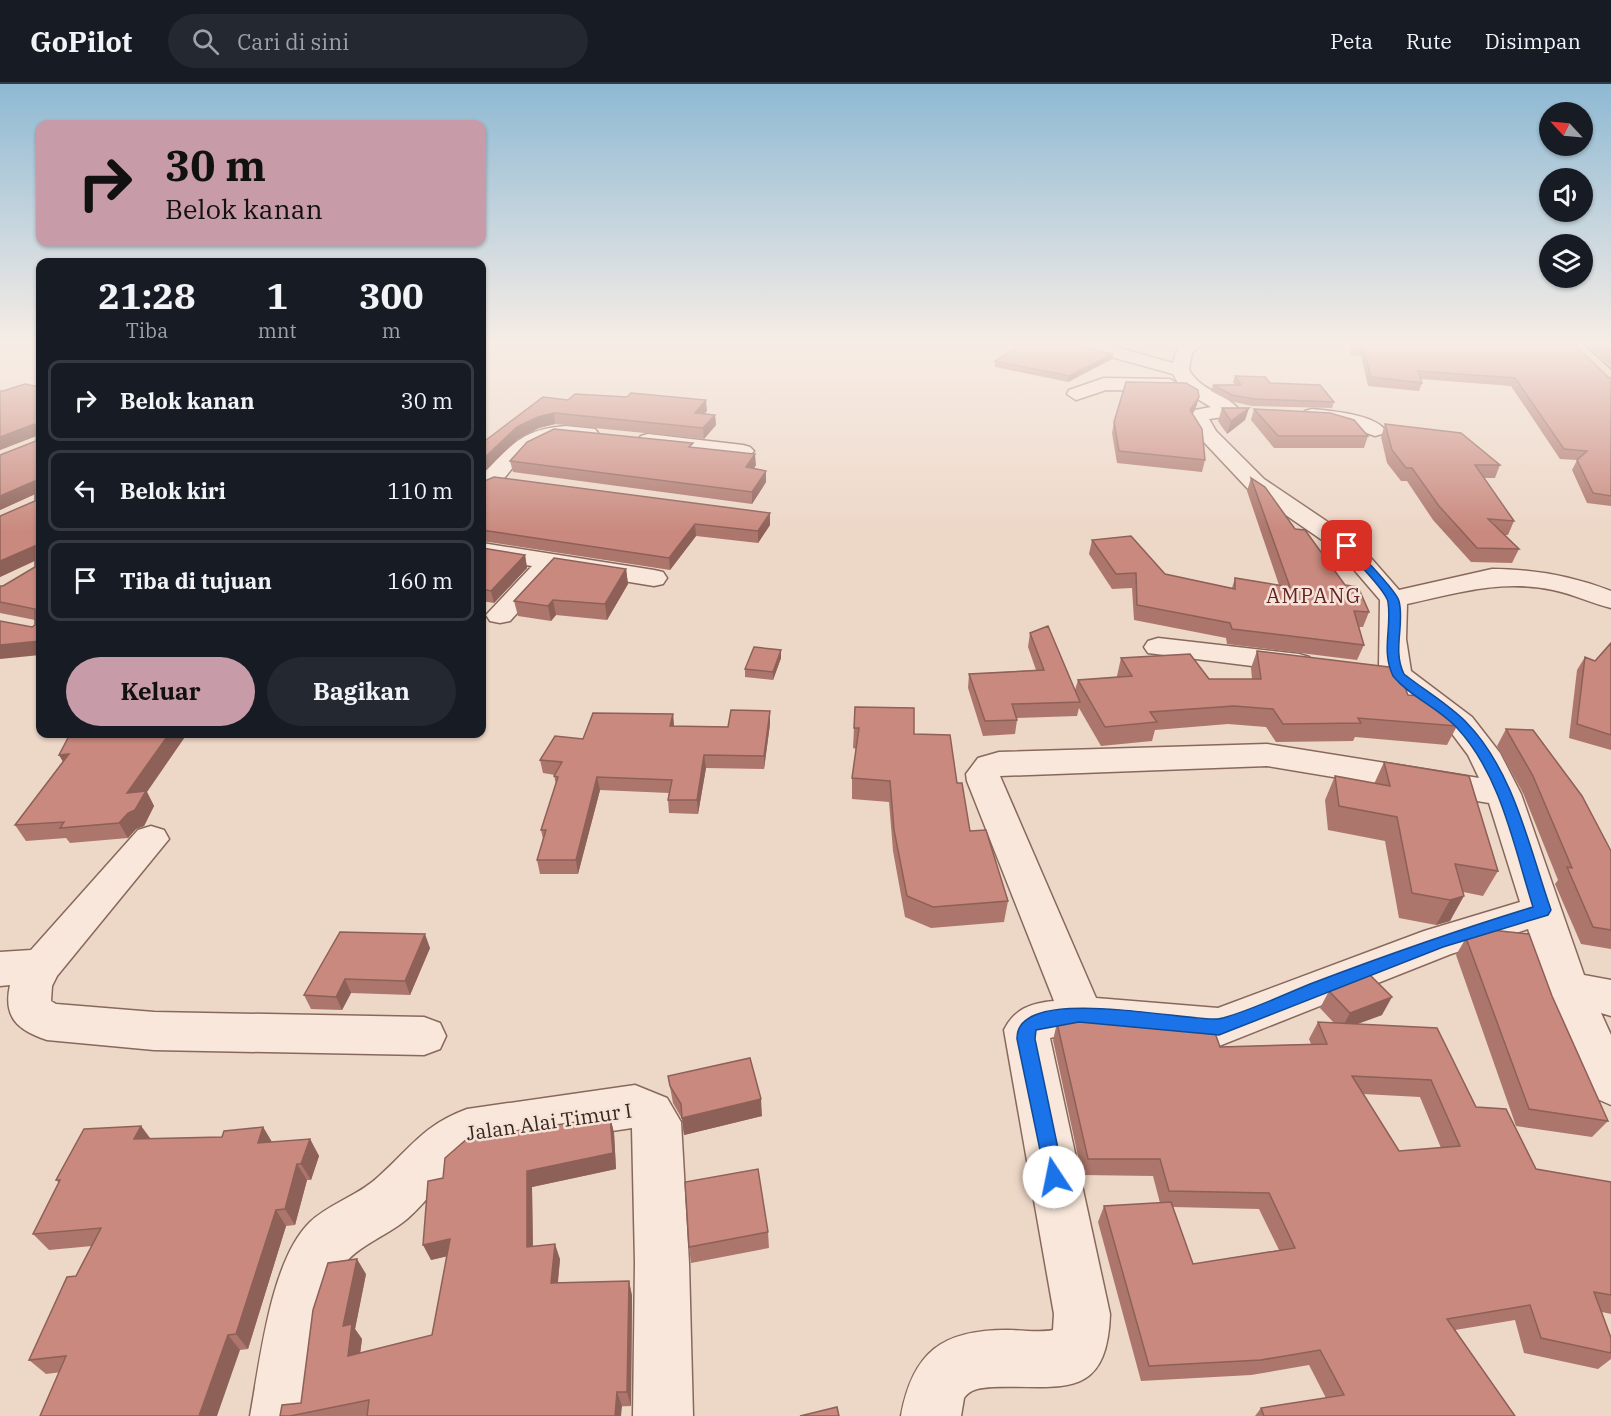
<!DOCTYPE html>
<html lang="id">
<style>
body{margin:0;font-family:"IBM Plex Serif",serif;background:#242831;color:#f1f3f6;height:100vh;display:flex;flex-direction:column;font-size:22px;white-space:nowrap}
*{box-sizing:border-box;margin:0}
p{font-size:20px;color:#9ea1a6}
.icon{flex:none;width:33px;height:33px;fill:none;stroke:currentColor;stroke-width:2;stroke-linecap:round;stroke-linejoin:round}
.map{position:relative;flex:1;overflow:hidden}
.sheet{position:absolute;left:36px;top:174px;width:450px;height:480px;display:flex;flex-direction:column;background:#171b24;border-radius:12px;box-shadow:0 2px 4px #0004}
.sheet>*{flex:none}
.guide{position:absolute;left:36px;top:36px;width:450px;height:126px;border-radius:12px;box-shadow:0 2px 4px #0004;background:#c89ba9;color:#111;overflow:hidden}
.needle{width:39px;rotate:296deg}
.tools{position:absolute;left:1539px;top:18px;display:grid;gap:12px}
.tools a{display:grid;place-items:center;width:54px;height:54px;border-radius:50%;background:#171b24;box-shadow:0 2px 4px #0004;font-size:30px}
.pin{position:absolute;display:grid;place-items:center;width:51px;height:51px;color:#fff;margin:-26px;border-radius:12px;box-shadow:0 3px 9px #0006}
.me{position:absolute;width:66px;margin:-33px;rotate:349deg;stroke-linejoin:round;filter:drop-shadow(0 0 4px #0008)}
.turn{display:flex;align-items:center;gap:21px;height:126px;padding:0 30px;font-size:27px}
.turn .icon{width:78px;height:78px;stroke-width:2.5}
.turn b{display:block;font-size:42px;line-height:51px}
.eta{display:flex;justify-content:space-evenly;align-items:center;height:102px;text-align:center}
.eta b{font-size:36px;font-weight:700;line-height:42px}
.action{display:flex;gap:12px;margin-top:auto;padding:12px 30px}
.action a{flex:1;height:69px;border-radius:36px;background:#c89ba9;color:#111;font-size:24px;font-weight:700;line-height:69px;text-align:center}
.action a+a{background:#242831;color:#f1f3f6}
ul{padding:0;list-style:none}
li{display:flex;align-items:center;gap:18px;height:81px;margin:0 12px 9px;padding:0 18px;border:3px solid #363941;border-radius:12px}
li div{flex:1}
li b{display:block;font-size:22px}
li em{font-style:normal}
header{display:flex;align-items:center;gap:36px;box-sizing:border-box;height:84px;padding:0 30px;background:#171b24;border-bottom:2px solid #363941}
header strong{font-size:28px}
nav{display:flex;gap:33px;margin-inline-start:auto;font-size:21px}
.search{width:420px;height:54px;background:#242831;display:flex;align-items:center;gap:15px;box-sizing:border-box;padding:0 21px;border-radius:33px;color:#9ea1a6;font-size:22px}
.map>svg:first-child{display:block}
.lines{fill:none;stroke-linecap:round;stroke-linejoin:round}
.minor-casing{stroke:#88685d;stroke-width:3}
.major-casing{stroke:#563831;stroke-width:3}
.minor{fill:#f8e7da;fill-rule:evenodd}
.major{fill:#eec1a0;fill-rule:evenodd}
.wall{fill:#ad766c;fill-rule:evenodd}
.shaded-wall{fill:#8d6058}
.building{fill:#c9897e;stroke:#8d6058;stroke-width:1.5;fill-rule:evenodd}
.route{fill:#1a73e8;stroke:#114b97;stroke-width:1.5}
.labels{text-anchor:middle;stroke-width:5;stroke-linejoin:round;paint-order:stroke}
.quarter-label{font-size:20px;letter-spacing:1.5px;fill:#642125;stroke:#f4e3d6}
.near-street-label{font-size:20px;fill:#392520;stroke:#f4e3d6}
</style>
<header>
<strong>GoPilot</strong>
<div class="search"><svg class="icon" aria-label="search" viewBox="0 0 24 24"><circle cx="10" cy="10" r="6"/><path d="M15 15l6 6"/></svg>Cari di sini</div>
<nav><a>Peta</a><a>Rute</a><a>Disimpan</a></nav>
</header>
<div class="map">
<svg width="1611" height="1332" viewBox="0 0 1611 1332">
<rect width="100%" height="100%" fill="#edd7c7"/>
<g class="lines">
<!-- minor casing -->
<g class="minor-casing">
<path id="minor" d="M1097 261H1108L1173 279 1178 263 1202 261 1192 269 1189 286C1202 308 1227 309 1240 327L1237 331 1209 335 1216 347 1264 395 1356 457 1399 506 1492 485C1533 485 1573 492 1611 507V524C1591 519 1573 510 1553 506 1501 495 1458 509 1407 520L1406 555 1411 587 1472 633 1500 669 1521 710 1584 891 1611 896V932L1601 929 1611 951V1021L1595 1014 1547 905 1528 845 1451 870 1219 962 1079 948 1050 954 1110 1230C1107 1320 1058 1300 993 1303 981 1304 971 1304 964 1314L961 1332H901C913 1268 942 1246 1007 1246 1021 1246 1041 1249 1053 1246L1054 1230 1004 946C1014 925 1031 919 1054 917L967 697 966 690 978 674 999 668 1267 660 1479 694 1468 671 1450 647 1384 592 1379 582 1380 516 1338 467 1248 405 1201 355 1189 336 1195 326 1211 323 1182 306 1173 290 1097 269 1095 265ZM1267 682 1489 719 1520 818 1424 847 1218 924 1096 914 1000 692Z
M1104 294 1170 295 1179 301 1170 307 1106 306 1076 316 1067 310 1069 306Z
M1312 325C1330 327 1374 330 1385 346L1382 350 1375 352 1342 340 1305 335 1302 331 1305 327Z
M566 342 595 345 598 349 595 353C575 358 554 350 534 362 514 374 505 404 482 409V391C511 362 521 345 566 342Z
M648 350 743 361 750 363 754 367 750 371 743 373 641 360 638 356 641 352Z
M482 459 654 486 663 488 667 494 663 500 654 502 556 486 510 537 500 539 490 537 486 531 532 482 482 474Z
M1158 554 1299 570 1309 573 1314 579 1309 585 1299 588 1148 569 1144 563 1148 557Z
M151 742 164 746 169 755 57 892 52 902 51 917 56 920 154 928 424 933 440 939 446 952 440 965 424 971 154 966 47 956C17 946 3 933 10 901L0 902V868L31 866 138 746Z
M635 1001 667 1014 681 1038 689 1179 693 1332H633L635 1179 632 1044 473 1068 464 1075C443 1093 428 1117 407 1135 383 1155 351 1163 336 1192 318 1225 315 1293 310 1332H250C260 1279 270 1177 310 1138 330 1119 358 1112 378 1093 412 1063 422 1042 467 1025Z"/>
</g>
<!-- major casing -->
<g class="major-casing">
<path id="major" d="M1566 261H1584L1611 286V301L1605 300Z"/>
</g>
<!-- minor -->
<use href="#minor" class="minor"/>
<!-- major -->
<use href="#major" class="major"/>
</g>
<!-- wall -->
<path class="wall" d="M1021 261H1083V263L1113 270 1112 275 1068 298 995 283V277Z
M1352 261H1575L1608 293 1611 294V422L1587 419 1572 386 1577 376 1560 375 1511 302 1421 295 1422 299 1419 307 1368 302 1361 272 1350 271Z
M1587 261H1611V283Z
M1235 292 1270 299 1334 318 1332 324 1252 322 1230 317 1211 307 1213 301H1235L1233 298Z
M40 303V571L32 543 35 541V536L0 529V502H3L35 483V477L0 493V432L35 417V410L0 426V371L36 357V352L0 366V307Z
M1199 313 1196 323 1192 330 1205 376 1202 388 1117 379 1112 349 1114 338Z
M568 316 707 327 704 329 715 331 716 341 704 355 555 340 539 344 519 354 482 359Z
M1222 324H1249L1245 336 1227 350 1218 337Z
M1254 325 1368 352 1364 364H1274L1251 336Z
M1385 340 1500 381 1495 394H1484L1514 437 1508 451H1504L1519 465 1512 479 1471 478 1433 436 1407 397H1401L1387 379 1381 353Z
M694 364 756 381 754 384 766 387V398L752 420 513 388 510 377Z
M1251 394 1295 445 1369 528 1363 543H1359L1364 561 1357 576 1227 560 1226 554 1134 536 1132 504 1112 505 1089 470 1092 456 1165 490 1232 504 1235 494 1279 501 1247 407Z
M482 398 770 429V441L758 459 696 452 670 486 482 457Z
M482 464 525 471 527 484 494 519 482 517Z
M626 485 628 500 607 536 556 531 551 537 518 532 514 517Z
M1030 549 1075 606 1078 596 1117 593V592L1121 574 1209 595H1252L1251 584 1257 567 1408 611 1457 642 1447 661 1355 653 1353 657 1276 658 1266 643 1228 640 1155 646 1152 657 1101 662 1079 624 1077 632 1017 634V636L1015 650 983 652 968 604 969 590 1036 586 1028 563Z
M1611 559V666L1569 654 1577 586 1585 573 1595 577Z
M781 566V574L773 596 745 593V585Z
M855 623 914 650 957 699 970 747 1008 817 1004 838 931 844 905 833 893 767 889 718 852 715V694L856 665 853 664Z
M770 627V640L764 685 706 684 698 730 669 729 668 716 669 709 600 706 578 790H540L537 776 543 755 541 746 556 700 554 692 555 691 543 689 540 676 583 655 673 630 674 642 728 643Z
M1506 645 1611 767V865L1581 860 1555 800 1558 796 1523 709 1497 662Z
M59 671 147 708 154 722 144 742 136 745 128 754 70 759 66 754 26 757 15 741 63 677Z
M1384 678 1498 787 1483 812 1463 808 1450 837 1436 841 1399 834 1385 757 1328 746 1325 716 1335 692 1374 700Z
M1466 854 1608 1037 1592 1053 1516 1042 1456 871Z
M430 864 410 911 351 909 342 926 311 925 304 911Z
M1329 907 1382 931 1357 940 1476 1023 1536 1085 1611 1098V1230L1602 1228 1611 1254V1275L1598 1285 1524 1269 1515 1236 1455 1246 1515 1332H1255L1261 1324 1326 1314 1309 1281 1251 1291 1141 1297 1098 1138 1104 1122 1160 1119 1153 1092 1082 1091 1053 956 1057 939 1220 963 1311 960 1309 955 1318 938 1334 939 1320 924ZM1363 1010 1420 1013 1441 1064 1399 1067ZM1173 1123 1259 1125 1279 1166 1193 1180Z
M668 992 762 1032 684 1051 682 1035 673 1019Z
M610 1033 614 1049 616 1085 532 1103 533 1162 560 1175 558 1199 629 1197 632 1212 631 1322 366 1332H280L301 1319 366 1190 355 1245 362 1255 360 1269 432 1251 447 1172 431 1176 443 1094Z
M141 1042 151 1055 222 1053 263 1043 272 1058 310 1055 319 1072 311 1096H307L295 1141 286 1142 248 1265 46 1290 29 1276 76 1192 92 1162 49 1166 33 1150 59 1099 56 1096Z
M768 1148 769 1164 691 1179 689 1163Z"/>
<!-- shaded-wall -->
<path class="shaded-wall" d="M1113 270 1112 275 1068 298 1069 292Z
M1199 313 1196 323 1187 337 1190 326Z
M706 316 707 327 696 339 695 329Z
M1249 324 1245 336 1227 350 1231 337Z
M554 329 555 340 539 344 519 354 482 389V376L517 343 538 333Z
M715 331 716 341 704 355 703 344Z
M34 340 39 351 0 366V353Z
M755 370 756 381 747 395 746 383Z
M766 387V398L752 420V408Z
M35 397 40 408 0 426V412Z
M770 429V441L758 459V447Z
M695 440 696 452 670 486 669 474Z
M35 462 40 474 0 493V477Z
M525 471 527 484 494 519 491 507Z
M626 485 628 500 607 536 605 520Z
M553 516 556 531 551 537 548 522Z
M40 557V571L0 575V561Z
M781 566V574L773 596V588Z
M770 627V640L764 685V672Z
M673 630 674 644 670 642Z
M169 650H187L147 708 154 722 144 742 136 745 128 754 119 739 128 729 127 709Z
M69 670 68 686 59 671Z
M704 671 706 684 698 730 697 716Z
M597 693 600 706 578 790 576 776Z
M1464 812 1450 837 1436 841 1450 816Z
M425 850 430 864 410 911 405 897Z
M345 895 351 909 342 926 336 913Z
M1392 913 1382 931 1341 946 1350 929Z
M761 1015 762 1032 684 1051 682 1034Z
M610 1033 614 1049 616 1085 532 1103 533 1178 527 1163V1087Z
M141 1042 153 1059 134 1055Z
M263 1043 273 1060 258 1059Z
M310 1055 319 1072 311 1096 301 1080Z
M297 1080 307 1096 295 1141 285 1125Z
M276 1126 286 1142 248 1265 236 1250Z
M450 1155 457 1170 431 1176 423 1161Z
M555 1160 560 1175 556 1214 551 1199Z
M357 1175 366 1190 355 1245 362 1255 358 1286 348 1272 343 1242Z
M629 1197 632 1212 631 1322 627 1308Z
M228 1251 240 1266 217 1332H199Z
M617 1308 622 1322 621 1332H615Z"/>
<!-- building -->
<path class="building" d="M1021 261H1082L1081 263 1113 270 1069 292 995 277Z
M1353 261H1575L1608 293 1611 294V412L1593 409 1577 376 1587 367 1564 365 1515 294 1418 287 1422 299 1371 293 1363 264 1352 263Z
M1600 261H1611V271Z
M1235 292 1265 293 1270 299 1320 301 1334 318 1254 315 1232 311 1213 301H1241Z
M1126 298 1186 299 1198 306 1199 313 1190 326 1202 345 1205 376 1119 367 1114 338Z
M25 300 40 303V557L0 561V537L32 543 35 541V525L0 518V502H3L35 483V462L0 477V432L35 417V397L0 412V371L36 357 37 343 34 340 0 353V307H3Z
M631 309 706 316 695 329 715 331 703 344 554 329 538 333 517 343 482 376V359L543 313 568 316 575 310 627 313Z
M1222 324H1249L1231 337Z
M1254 325 1330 329 1354 336 1368 352H1278Z
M1385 340 1461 349 1500 381H1475L1514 437 1488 435 1519 465 1477 464 1439 422 1412 384H1406L1392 366Z
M554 345 693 359 689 363 755 370 746 383 766 387 752 408 510 377 527 358Z
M494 393 770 429 758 447 695 440 669 474 482 446V398Z
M1251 394 1265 403 1295 445 1305 446 1345 501 1358 503 1369 528 1354 527 1364 561 1232 545 1230 539 1137 521 1136 489 1116 490 1092 456 1131 452 1165 490 1235 505V494L1290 503Z
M482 464 525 471 491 507 482 505Z
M554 474 626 485 605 520 553 516 548 522 514 517Z
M1048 542 1080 618 1012 620 1017 636 985 637 969 590 1044 586 1030 549Z
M1611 559V651L1577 640 1585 573 1595 577Z
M754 563 781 566 773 588 745 585Z
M1257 567 1397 584 1408 611 1435 613 1444 620 1457 642 1358 634 1361 639 1283 640 1273 625 1234 622 1150 628 1157 638 1105 643 1078 596 1132 592 1121 574 1190 570 1209 595H1261Z
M855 623 914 624V650L950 651 957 699H962L970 747 986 746 1008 817 933 823 907 812 894 746 890 697 852 694 859 644H854Z
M731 626 770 627 764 672 704 671 697 716H668L672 696 597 693 576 776H537L546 746H541L558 693 554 692 562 678 540 676 555 652 583 655 593 629 673 630 670 642 728 643Z
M1506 645 1533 646 1582 712 1611 767V846L1593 843 1567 783 1572 784 1533 692Z
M70 650H169L127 709 146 707 135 726 128 729 119 739 60 744 64 738 15 741 69 670 59 671Z
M1384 678 1469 692 1498 787 1455 780 1464 812 1450 816 1412 809 1397 733 1339 722 1335 692 1390 702Z
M1491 846 1529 850 1552 912 1608 1037 1529 1025 1466 854Z
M340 848 425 850 405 897 345 895 336 913 304 911Z
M1370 891 1392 913 1350 929 1329 907Z
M1084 933 1214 946 1220 963 1327 960 1318 938 1437 944 1476 1023 1506 1025 1536 1085 1611 1098V1211L1594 1208 1611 1254V1269L1541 1254 1530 1221 1447 1235 1515 1332H1264L1261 1324 1344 1311 1320 1266 1261 1276 1149 1282 1104 1122 1171 1118 1193 1180 1295 1164 1269 1109 1169 1107 1160 1075H1088L1057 939ZM1352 992 1431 996 1460 1062 1399 1067Z
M750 974 761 1015 682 1034 681 1020 670 1002 668 992Z
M610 1033 613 1069 527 1087V1163L555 1160 551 1199 629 1197 627 1308H617L615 1332H367L369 1316 290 1332H280L282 1321 301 1319 313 1226 328 1179 357 1175 343 1242 352 1240 348 1272 432 1251 450 1155 423 1161 428 1097 443 1094 445 1074 468 1054Z
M141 1042 134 1055 222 1053 224 1047 263 1043 258 1059 310 1055 301 1080H297L285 1125 276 1126 236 1250 228 1251 199 1332H40L66 1272 29 1276 67 1193 76 1192 101 1144 33 1150 60 1096H56L84 1045Z
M758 1085 768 1148 689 1163 685 1098Z
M837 1323 839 1332H800Z"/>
<!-- sky -->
<linearGradient id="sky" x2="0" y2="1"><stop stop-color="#8eb9d3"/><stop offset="0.58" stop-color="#f7ede6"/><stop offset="1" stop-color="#f7ede6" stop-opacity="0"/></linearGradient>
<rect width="1611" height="448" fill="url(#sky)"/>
<!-- route -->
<path class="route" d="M1344 460H1351C1360 470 1397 507 1399 517 1405 541 1392 566 1404 590 1424 606 1448 620 1466 638 1514 687 1529 763 1551 826L1548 831 1443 863 1219 951 1079 938 1036 946 1035 955 1064 1093 1061 1100 1054 1103 1047 1100 1017 955C1015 899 1181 937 1217 935 1234 934 1290 908 1310 900 1384 872 1458 846 1533 823 1514 763 1501 692 1458 645 1439 624 1410 613 1393 592 1381 567 1392 544 1388 518 1386 506 1353 475 1344 464Z"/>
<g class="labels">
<!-- quarter labels -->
<g class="quarter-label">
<text x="1314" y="519">AMPANG</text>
</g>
<!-- near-street labels -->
<g class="near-street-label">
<text transform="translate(549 1038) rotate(-8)" y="7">Jalan Alai Timur I</text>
</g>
</g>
</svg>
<div class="tools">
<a><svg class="needle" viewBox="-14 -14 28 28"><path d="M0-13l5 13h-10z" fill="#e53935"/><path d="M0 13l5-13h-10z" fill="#9ea1a6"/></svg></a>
<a><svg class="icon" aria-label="sound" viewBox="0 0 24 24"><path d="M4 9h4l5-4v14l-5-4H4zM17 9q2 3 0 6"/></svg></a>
<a><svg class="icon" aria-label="layers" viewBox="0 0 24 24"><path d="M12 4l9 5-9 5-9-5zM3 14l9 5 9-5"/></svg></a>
</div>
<div class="pin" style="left:1347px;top:462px;background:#d93025"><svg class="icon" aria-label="arrive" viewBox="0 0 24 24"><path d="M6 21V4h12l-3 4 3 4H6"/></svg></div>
<svg class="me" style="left:1054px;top:1093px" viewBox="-20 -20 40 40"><circle r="19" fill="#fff"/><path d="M0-13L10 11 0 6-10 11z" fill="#1a73e8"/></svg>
<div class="guide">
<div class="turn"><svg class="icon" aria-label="right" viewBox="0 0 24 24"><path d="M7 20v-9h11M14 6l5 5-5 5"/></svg><div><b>30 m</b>Belok kanan</div></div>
</div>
<section class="sheet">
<div class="eta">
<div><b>21:28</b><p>Tiba</p></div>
<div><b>1</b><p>mnt</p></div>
<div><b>300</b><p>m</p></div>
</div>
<ul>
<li><svg class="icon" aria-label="right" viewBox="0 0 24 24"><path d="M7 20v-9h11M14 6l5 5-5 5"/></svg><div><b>Belok kanan</b></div><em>30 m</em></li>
<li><svg class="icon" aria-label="left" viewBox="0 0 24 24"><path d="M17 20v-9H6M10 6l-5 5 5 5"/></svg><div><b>Belok kiri</b></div><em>110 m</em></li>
<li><svg class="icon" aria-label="arrive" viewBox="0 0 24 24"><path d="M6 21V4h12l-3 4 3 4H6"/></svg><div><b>Tiba di tujuan</b></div><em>160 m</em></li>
</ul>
<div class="action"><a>Keluar</a><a>Bagikan</a></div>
</section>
</div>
